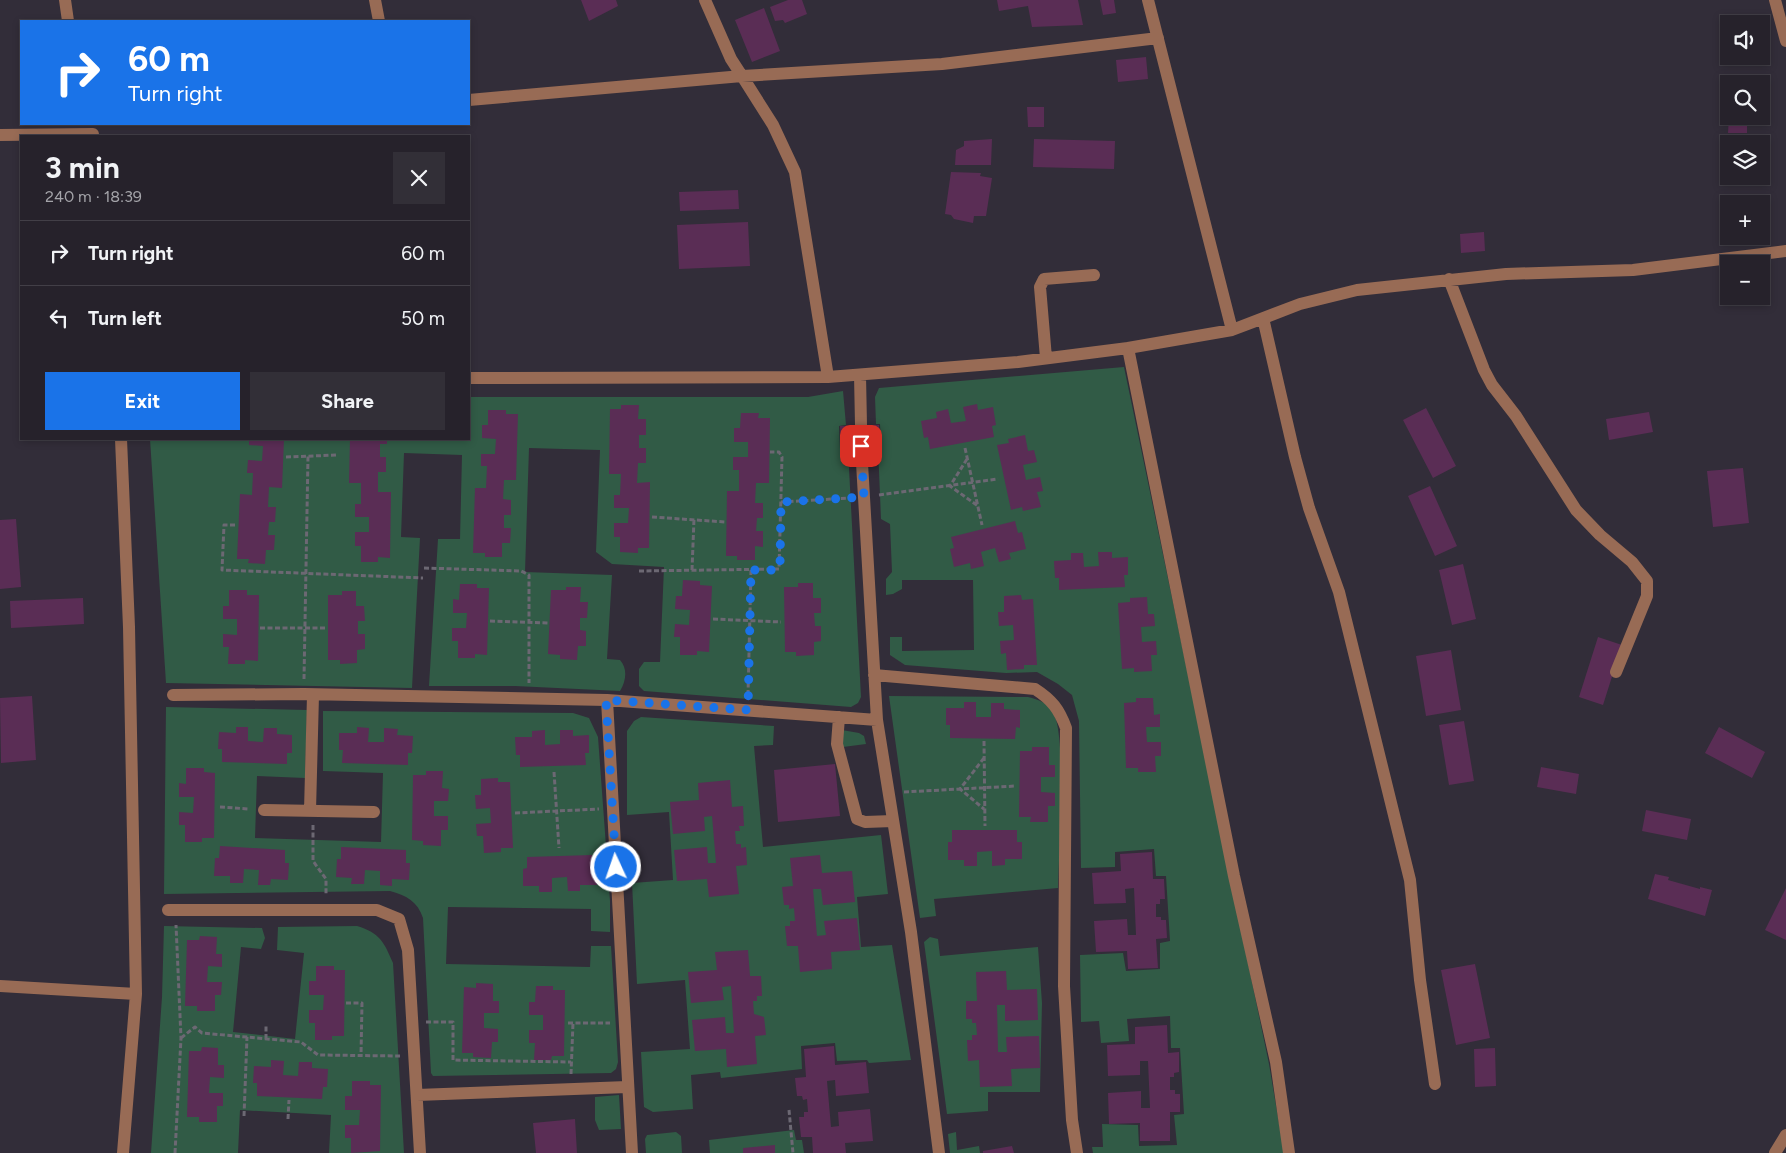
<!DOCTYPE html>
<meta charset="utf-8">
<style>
body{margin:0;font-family:Figtree,sans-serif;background:#322f37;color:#f1f3f6;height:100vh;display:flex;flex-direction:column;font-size:19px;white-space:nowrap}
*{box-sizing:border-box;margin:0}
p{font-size:16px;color:#a4a4a9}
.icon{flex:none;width:28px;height:28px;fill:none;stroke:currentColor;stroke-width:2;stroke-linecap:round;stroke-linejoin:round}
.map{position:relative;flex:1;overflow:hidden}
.details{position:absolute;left:20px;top:135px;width:450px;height:305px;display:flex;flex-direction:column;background:#26222b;border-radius:0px;box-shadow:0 2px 8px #0003,0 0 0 1px #423f47}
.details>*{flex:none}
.guide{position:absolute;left:20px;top:20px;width:450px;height:105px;border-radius:0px;box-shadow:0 2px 8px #0003,0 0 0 1px #423f47;background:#1a73e8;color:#fff;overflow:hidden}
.buttons{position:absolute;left:1720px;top:15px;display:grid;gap:10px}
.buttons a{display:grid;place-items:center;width:50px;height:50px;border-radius:0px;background:#26222b;box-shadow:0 2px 8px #0003,0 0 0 1px #423f47;font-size:25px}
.pin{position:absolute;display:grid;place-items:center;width:42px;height:42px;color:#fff;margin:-21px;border-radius:10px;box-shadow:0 2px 8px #0006}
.me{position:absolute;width:55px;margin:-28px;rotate:357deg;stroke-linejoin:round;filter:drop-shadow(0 0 4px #0008)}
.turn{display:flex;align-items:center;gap:18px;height:105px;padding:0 25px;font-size:22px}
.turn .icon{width:65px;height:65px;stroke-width:2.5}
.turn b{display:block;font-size:35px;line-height:42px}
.round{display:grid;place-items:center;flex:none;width:52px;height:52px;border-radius:0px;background:#322f37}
.headline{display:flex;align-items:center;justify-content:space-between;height:85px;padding:0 25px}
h1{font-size:30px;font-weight:700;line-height:38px}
.primary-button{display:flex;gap:10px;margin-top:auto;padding:10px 25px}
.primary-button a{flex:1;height:58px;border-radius:0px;background:#1a73e8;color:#fff;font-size:20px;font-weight:700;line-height:58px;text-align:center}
.primary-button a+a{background:#322f37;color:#f1f3f6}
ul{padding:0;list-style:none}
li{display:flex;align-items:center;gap:15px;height:65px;padding:0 25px;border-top:1px solid #423f47}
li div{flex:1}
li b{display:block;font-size:19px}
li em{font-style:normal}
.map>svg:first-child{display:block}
.green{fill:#315b46}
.building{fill:#5a2d55}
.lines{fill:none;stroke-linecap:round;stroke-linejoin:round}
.minor-tunnel{stroke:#4b4652;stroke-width:12;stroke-dasharray:12 6;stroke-linecap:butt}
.path{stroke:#6c6873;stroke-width:3;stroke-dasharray:5 2.5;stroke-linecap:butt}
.minor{stroke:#986b55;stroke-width:12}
.route{stroke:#1a73e8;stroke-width:9;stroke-dasharray:0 16.2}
</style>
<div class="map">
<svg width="1786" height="1153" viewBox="0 0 1786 1153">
<rect width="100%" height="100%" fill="#322d39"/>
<!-- green -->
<path class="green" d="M1124 367 1269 1064 1284 1153H1093L1092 1147H1103L1102 1124 1138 1125 1139 1146 1177 1145 1174 1115 1184 1114 1180 1048H1171L1170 1016 1127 1019 1129 1041 1101 1043 1099 1021 1081 1022 1080 955 1123 953 1126 971 1160 969V943L1170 941 1166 876H1156L1154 849 1115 852V867L1081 868 1079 721 1072 695 1058 684 1037 672 1006 673 905 665 890 655V637H902V651L974 650 973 580H902V589L893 594 886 595V579L892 572 890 524 881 519 878 447 881 446 880 424H876L875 397 879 388Z
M843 391 846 425 839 426 840 449H848L861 697 858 703 851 707 644 691 639 686V669L644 662H660L664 567 612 564 596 552 600 450 529 448 525 572 612 575 607 659 620 660C628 669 626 681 620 691L515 686H429L438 539H460L462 455 404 453 401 537 420 538 412 688 166 683 150 439H469V397H808Z
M889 696 1028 697C1039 700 1047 702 1053 712 1067 735 1059 854 1058 888L934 899 936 916 920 918Z
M166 707 307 710 305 778 257 776 255 838 381 842 383 773 323 771V711L573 713 589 718 598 737 610 901V932L591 931V909L448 907 446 964 590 967 591 946H611L618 1062 616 1069 611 1073 433 1076 431 1073 423 918C418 902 406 895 390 891L164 894Z
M641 717 774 726 773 745 754 746 763 847 881 835 888 894 857 897 861 947 892 945 911 1060 869 1063 867 1060 837 1061 835 1043 801 1046 802 1069 721 1078 720 1072 691 1075 693 1109 653 1112 644 1107 641 1052 690 1049 685 980 637 984 632 883 673 880 669 812 627 815V731L634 721Z
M842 730 859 733 864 736 866 744 843 747Z
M164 926 262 928 265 938 261 949 241 947 233 1032 295 1039 304 953 277 950 278 927 357 926C380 933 384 942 393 963L404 1153H329L331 1115 240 1110 238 1153H151L162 997Z
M930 937 938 939 940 956 1038 947 1042 1003 1040 1092H988V1111L947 1114 924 942Z
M619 1095 621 1129 599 1130 595 1120V1097Z
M794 1130 796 1140H802L804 1153H710L709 1140Z
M676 1132 681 1136 682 1153H646L645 1139 647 1135Z
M956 1132 957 1150 979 1146 980 1153H950L948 1134Z"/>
<!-- building -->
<path class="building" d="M581 0H616L618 6 589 21Z
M788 0H802L807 14 785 23 783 20 775 21 770 7Z
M997 0H1078L1083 25 1032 27 1028 6 999 11Z
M1100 0H1114L1116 13 1103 15Z
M764 8 780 51 752 62 735 20Z
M1146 57 1148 79 1118 82 1116 60Z
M1027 107H1044V127H1028Z
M1729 116H1747V133H1728Z
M992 139 991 165H955L956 150 964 146V141Z
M1034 139 1115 141 1114 169 1033 167Z
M951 172 981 173 980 176 992 178 986 216H974L973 223 954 219 951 215 945 214Z
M1749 176H1763V184H1749Z
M738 190 739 209 680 211 679 192Z
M748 222 750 266 679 269 677 225Z
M1484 232 1485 251 1461 253 1460 234Z
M977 404 978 410 993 407 996 425 992 426 994 437 930 449 928 437 924 438 921 421 937 418 936 412 948 409 951 423 966 421 963 407Z
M621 405H639L638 419H646V435H639V448H646V463H638L637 483 650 482 649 548H638V553L620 552V537H614V523H628L629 508H614V495H620L621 474H609L610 409H621Z
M1426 408 1456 466 1433 478 1403 420Z
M488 410H506V414H518L516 480H504L503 499 511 500V515H504V528H511L510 543H502V557H485V553H473L475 488H486L487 466H481V454H495L496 439 482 438V425H488Z
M1649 412 1653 432 1609 440 1606 419Z
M741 413H759L758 418H770L769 483H756L755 503H763V518H757L756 531H763V547L755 546V560H737V556H726L727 491H739V470H733V457H748V442H734V428H740Z
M879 425 880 445 841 447 840 426Z
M1025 435 1028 451 1034 450 1037 462 1023 465 1026 480 1040 477 1043 491 1037 492 1041 507 1023 511 1022 507 1011 510 997 445 1009 443 1008 439Z
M249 439H284L282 488 269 487 268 507H276L275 522H269L268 535H275L274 550H266L265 564 248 563 249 559H237L240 494 252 495 253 473H247L248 460 262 461 263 446 249 445Z
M350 439H387V444H380V457H386V472H378V492H391L390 558 378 557V562H361V546H355V532H369V517H355V504H361V483H349Z
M1743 468 1749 523 1713 527 1707 471Z
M1430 486 1457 546 1435 556 1408 496Z
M16 519 21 587 0 589V520Z
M1015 521 1018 533 1022 532 1026 549 1009 553 1011 559 999 562 995 548 981 552 984 566 971 569 970 563 954 567 950 549 954 548 951 537Z
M1098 552H1112V558L1128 557V575H1124L1125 587 1059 590V578H1055L1054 561 1071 560V553H1083L1084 567 1099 566Z
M1463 564 1476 619 1452 625 1439 570Z
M683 580 700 581V585L712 586 709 652 697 651V655H680V637H674L675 624 689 625 690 610 675 609 676 596H682Z
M798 583H813V598H821V613H814L815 626H821V641L814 642V655L796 656V652H785L784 587H798Z
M460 584H477V588H489L487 655 475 654V658H458V641H452V628H466L467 613H453V599L459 600Z
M566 587H581L580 602H588L587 618H580V630L586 631V646H578L577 660 560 659V655L548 654 551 590H566Z
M229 590H247V595H259L258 661 245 660V664H228L229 647H223V634L237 635V619H223V606H229Z
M342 591H356V606H364L365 621H358V634H365V649L357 650V663L340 664V660H328V595H342Z
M1021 595 1022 600 1033 599 1037 665H1024V669L1007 670 1006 653 1001 654 1000 641 1014 640 1013 625 999 626 998 612H1004V596Z
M1147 597 1148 614H1154L1155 626 1141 627 1142 642 1156 641 1157 655H1151L1152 671 1134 672V668L1122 669 1118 603 1130 602V598Z
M83 598 84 624 11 628 10 601Z
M1598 637 1622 645 1603 705 1579 697Z
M1451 650 1461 710 1426 716 1416 656Z
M32 696 36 760 1 763 0 698Z
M1136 698H1153L1154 715 1160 714V727H1146L1147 742H1161V756H1155L1156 772H1138V768H1126L1124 703 1136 702Z
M964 702H976V717H991V703H1004V709L1020 710V728L1016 727 1015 739 950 738V725H946V708H964Z
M1464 721 1474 781 1449 785 1439 725Z
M236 727H248V741L263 742 264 728H277V734L292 735V753H287V764L222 762V749H218L219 732 236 733Z
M357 727 369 728 368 742H384V728L398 729 397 735 413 736 412 753H408V765L342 763 343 750H339V733H357Z
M1719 727 1765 752 1752 778 1705 753Z
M545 730V745L560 744V730H573V736L589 735V753H585L586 765 520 767V755H516L515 737H532V731Z
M1032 747H1049V765H1055V777H1041V792L1055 793V806H1048V822H1030L1031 817H1019L1020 751H1032Z
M835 764 840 816 778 822 774 770Z
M1541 767 1579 774 1576 794 1537 787Z
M186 768H204V772L215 773 214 838H202V842H185V825H179V812L193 813 194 797H179V783L186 784Z
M426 771H443L442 788 449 789 448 801H434V816H448V830H441V846L423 845V841L412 840 413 775H426Z
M498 778V782H510L513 848H501V852L484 853 483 836H477L476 824 491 823 490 808 476 809 475 795H481V779Z
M730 780 732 807 743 806 744 826H739L740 831H735L736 844H741V848L746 847 747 865 736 866 739 894 709 897 707 879 677 881 674 850 707 847 708 863H716L712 816 704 817 705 831 673 834 670 802 699 800 698 783Z
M1646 810 1691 819 1687 840 1642 831Z
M952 830H1017V842H1022V859H1005V865L992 866V851L977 852V866H964V860H948V842H952Z
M220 846 285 850V863H289L288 880 271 879 270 885H258L259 870 244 869 243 883H230V876H214L215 858H219Z
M341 847 406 850V863H410L409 880 392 879V886L380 885V871L365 870 364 884H351L352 878 336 877 337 859H341Z
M1152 852 1153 879H1164L1165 899H1160V904H1156V917H1161V920H1166L1167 938 1156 939 1158 968 1128 969 1127 951 1096 952 1094 921 1127 919 1128 935H1136L1134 888 1125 889 1126 903 1094 904 1092 873 1121 871 1120 854Z
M592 855 593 868H596L597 885H580V891H568L567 877 552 878V892H539V886H523V869L527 868V857Z
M820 855 822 873 852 871 855 902 823 905 821 889H813L817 936 826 935 824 921 857 918 860 950 831 952 832 969 800 972 798 946H787L785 926H790V921H795L794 908 789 909V905H784L782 887 793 886 790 858Z
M1655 874 1669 877 1668 880 1700 889V887L1712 890 1705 916 1648 899Z
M1786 888V940L1765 930Z
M200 936 217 937 216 954H222V967L208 966 207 982H222L221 995H215V1011H197V1006H185L187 940H199Z
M748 950 750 976H761L762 996H757V1001H753L754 1014 764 1017 766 1035 755 1036 757 1064 727 1067 726 1049 695 1051 692 1020 725 1017 726 1033H734L731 986 722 987 724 1000 691 1003 688 972 717 970 715 952Z
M1475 964 1490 1038 1456 1045 1441 970Z
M316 966H334V970H345L344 1036H332V1040H315V1023H309V1010H323L324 995H309V981H316Z
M1006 971 1007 990 1037 989 1038 1020 1005 1021V1005H997L998 1052H1007L1006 1037 1039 1036 1040 1068 1011 1069 1012 1086 980 1087 979 1060 968 1061 967 1040H972V1035H977L976 1023H972V1019H966V1001H977L976 972Z
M476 983 493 984V1001H499V1013H484V1028L498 1029V1042H492L491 1058 473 1057V1053H462L464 987 476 988Z
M536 986H553V990H565L564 1056H552L551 1060H534L535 1043H529V1030H543V1015H529V1002H535Z
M1167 1025 1168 1053 1179 1052V1072L1174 1073V1077H1170V1090H1175V1094H1180V1112H1170V1141H1140V1123L1109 1124 1108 1093 1141 1091V1108H1150L1148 1061H1140V1075L1108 1076 1107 1045 1135 1044V1027Z
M834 1046 835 1065 866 1062 869 1093 836 1096 835 1080 827 1081 831 1127 839 1126 838 1112 870 1109 873 1141 845 1143 846 1153H813L812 1137H801L799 1117H804V1112H808L807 1099 803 1100 802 1096H797L795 1078 806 1077 804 1049Z
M202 1047 218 1048V1065H224V1078L210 1077 209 1093H223V1106H217V1122H199V1117H187L189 1051H201Z
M1495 1048 1496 1086 1475 1087 1474 1049Z
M271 1060 284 1061 283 1075 298 1076 299 1062H312V1068L328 1069 327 1087H323L322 1099 257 1096V1083H253L254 1066 271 1067Z
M352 1081H370V1085H381L380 1151 351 1153V1138H345V1125H359L360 1110H345V1096H352Z
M575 1119 577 1153H536L533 1123Z
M775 1145V1153H743V1148Z
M1012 1146 1014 1153H983V1151Z"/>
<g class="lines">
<!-- minor-tunnel -->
<path class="minor-tunnel" d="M861 425V446"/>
<!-- path -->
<path class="path" d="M965 448 982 525
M286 457 338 455
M967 459 950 486 978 506
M879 495 998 479
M781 502 850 498
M652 517 725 522
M235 525H224L222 570 423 578
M424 568 521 571 529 575V683
M692 570 694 519
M639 571 779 569 782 457 779 452H770
M713 619 781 622
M490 621 548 623
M260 628H325
M304 679 308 456
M748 695 751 570
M984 741 985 826
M984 758 960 789 984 809
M554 772 559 848
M904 792 1016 786
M220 807 249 809
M515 813 599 809
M313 825V861L326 879V894
M346 1003H362L361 1055
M426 1022H453V1060L571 1062
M568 1023H610
M181 1038 195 1027 202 1033 301 1042 318 1055 400 1056
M266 1039V1025
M571 1074 573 1023
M789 1110 793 1153
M244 1116 247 1037
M288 1119 289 1100
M175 1153 181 1038 176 925"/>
<!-- minor -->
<path class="minor" d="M65 0 68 21
M375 0 379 21
M705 0 731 59 742 76 942 64 1158 38
M1148 0 1232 330
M1775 0 1786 41
M469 100 742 76 773 125 795 172 828 377
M0 135 93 134
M1449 279 1484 370 1492 385 1516 416 1576 510 1600 535 1632 562 1647 581V596L1616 672
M1263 318 1295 457 1309 508 1339 592 1410 880 1420 980 1435 1084
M1128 348 1234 876 1276 1062 1289 1153
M1046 358 1040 287 1044 279 1094 275
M860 375 861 425
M469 378 828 377 1018 362 1128 348 1232 330 1300 304 1357 290 1506 274 1633 270 1786 251
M121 439 129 627 136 994 123 1153
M861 446 877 720 911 932 939 1153
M874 675 1035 689C1052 700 1059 709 1066 728L1064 986 1072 1120 1077 1153
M173 695 304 694 607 700 877 720
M607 700 632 1153
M839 717 837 744 857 819 865 822 893 821
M264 810 374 812
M310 811 313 695
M168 910H377L399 919 408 950 420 1153
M0 986 136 994
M417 1095 627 1087
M1775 1153 1786 1135"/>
</g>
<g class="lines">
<!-- route -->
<path class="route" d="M616 867 606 700 748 710 751 570H776L780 567 781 502 864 497 861 446"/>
</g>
</svg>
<div class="buttons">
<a><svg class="icon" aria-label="sound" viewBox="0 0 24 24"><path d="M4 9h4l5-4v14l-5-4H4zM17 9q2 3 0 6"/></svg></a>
<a><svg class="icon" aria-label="search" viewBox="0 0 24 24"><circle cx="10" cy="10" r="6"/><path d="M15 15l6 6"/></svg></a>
<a><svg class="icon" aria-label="layers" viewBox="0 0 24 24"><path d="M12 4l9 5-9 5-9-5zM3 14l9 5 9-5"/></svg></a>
<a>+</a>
<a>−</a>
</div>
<div class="pin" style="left:861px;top:446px;background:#d93025"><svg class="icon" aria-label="arrive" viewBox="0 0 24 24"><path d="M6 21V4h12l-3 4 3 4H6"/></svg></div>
<svg class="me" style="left:616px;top:867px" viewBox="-20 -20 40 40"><circle r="17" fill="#1a73e8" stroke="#fff" stroke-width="3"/><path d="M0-11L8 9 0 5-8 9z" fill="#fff"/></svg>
<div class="guide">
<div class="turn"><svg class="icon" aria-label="right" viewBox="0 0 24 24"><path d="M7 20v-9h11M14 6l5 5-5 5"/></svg><div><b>60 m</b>Turn right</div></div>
</div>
<section class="details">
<div class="headline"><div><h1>3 min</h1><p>240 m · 18:39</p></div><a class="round"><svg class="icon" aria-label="close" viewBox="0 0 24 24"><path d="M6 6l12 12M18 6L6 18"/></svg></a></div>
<ul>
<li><svg class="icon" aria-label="right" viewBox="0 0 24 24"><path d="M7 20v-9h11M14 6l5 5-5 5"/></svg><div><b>Turn right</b></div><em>60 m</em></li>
<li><svg class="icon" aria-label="left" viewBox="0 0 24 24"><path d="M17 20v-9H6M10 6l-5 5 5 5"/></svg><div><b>Turn left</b></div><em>50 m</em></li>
</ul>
<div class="primary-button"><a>Exit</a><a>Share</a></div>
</section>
</div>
